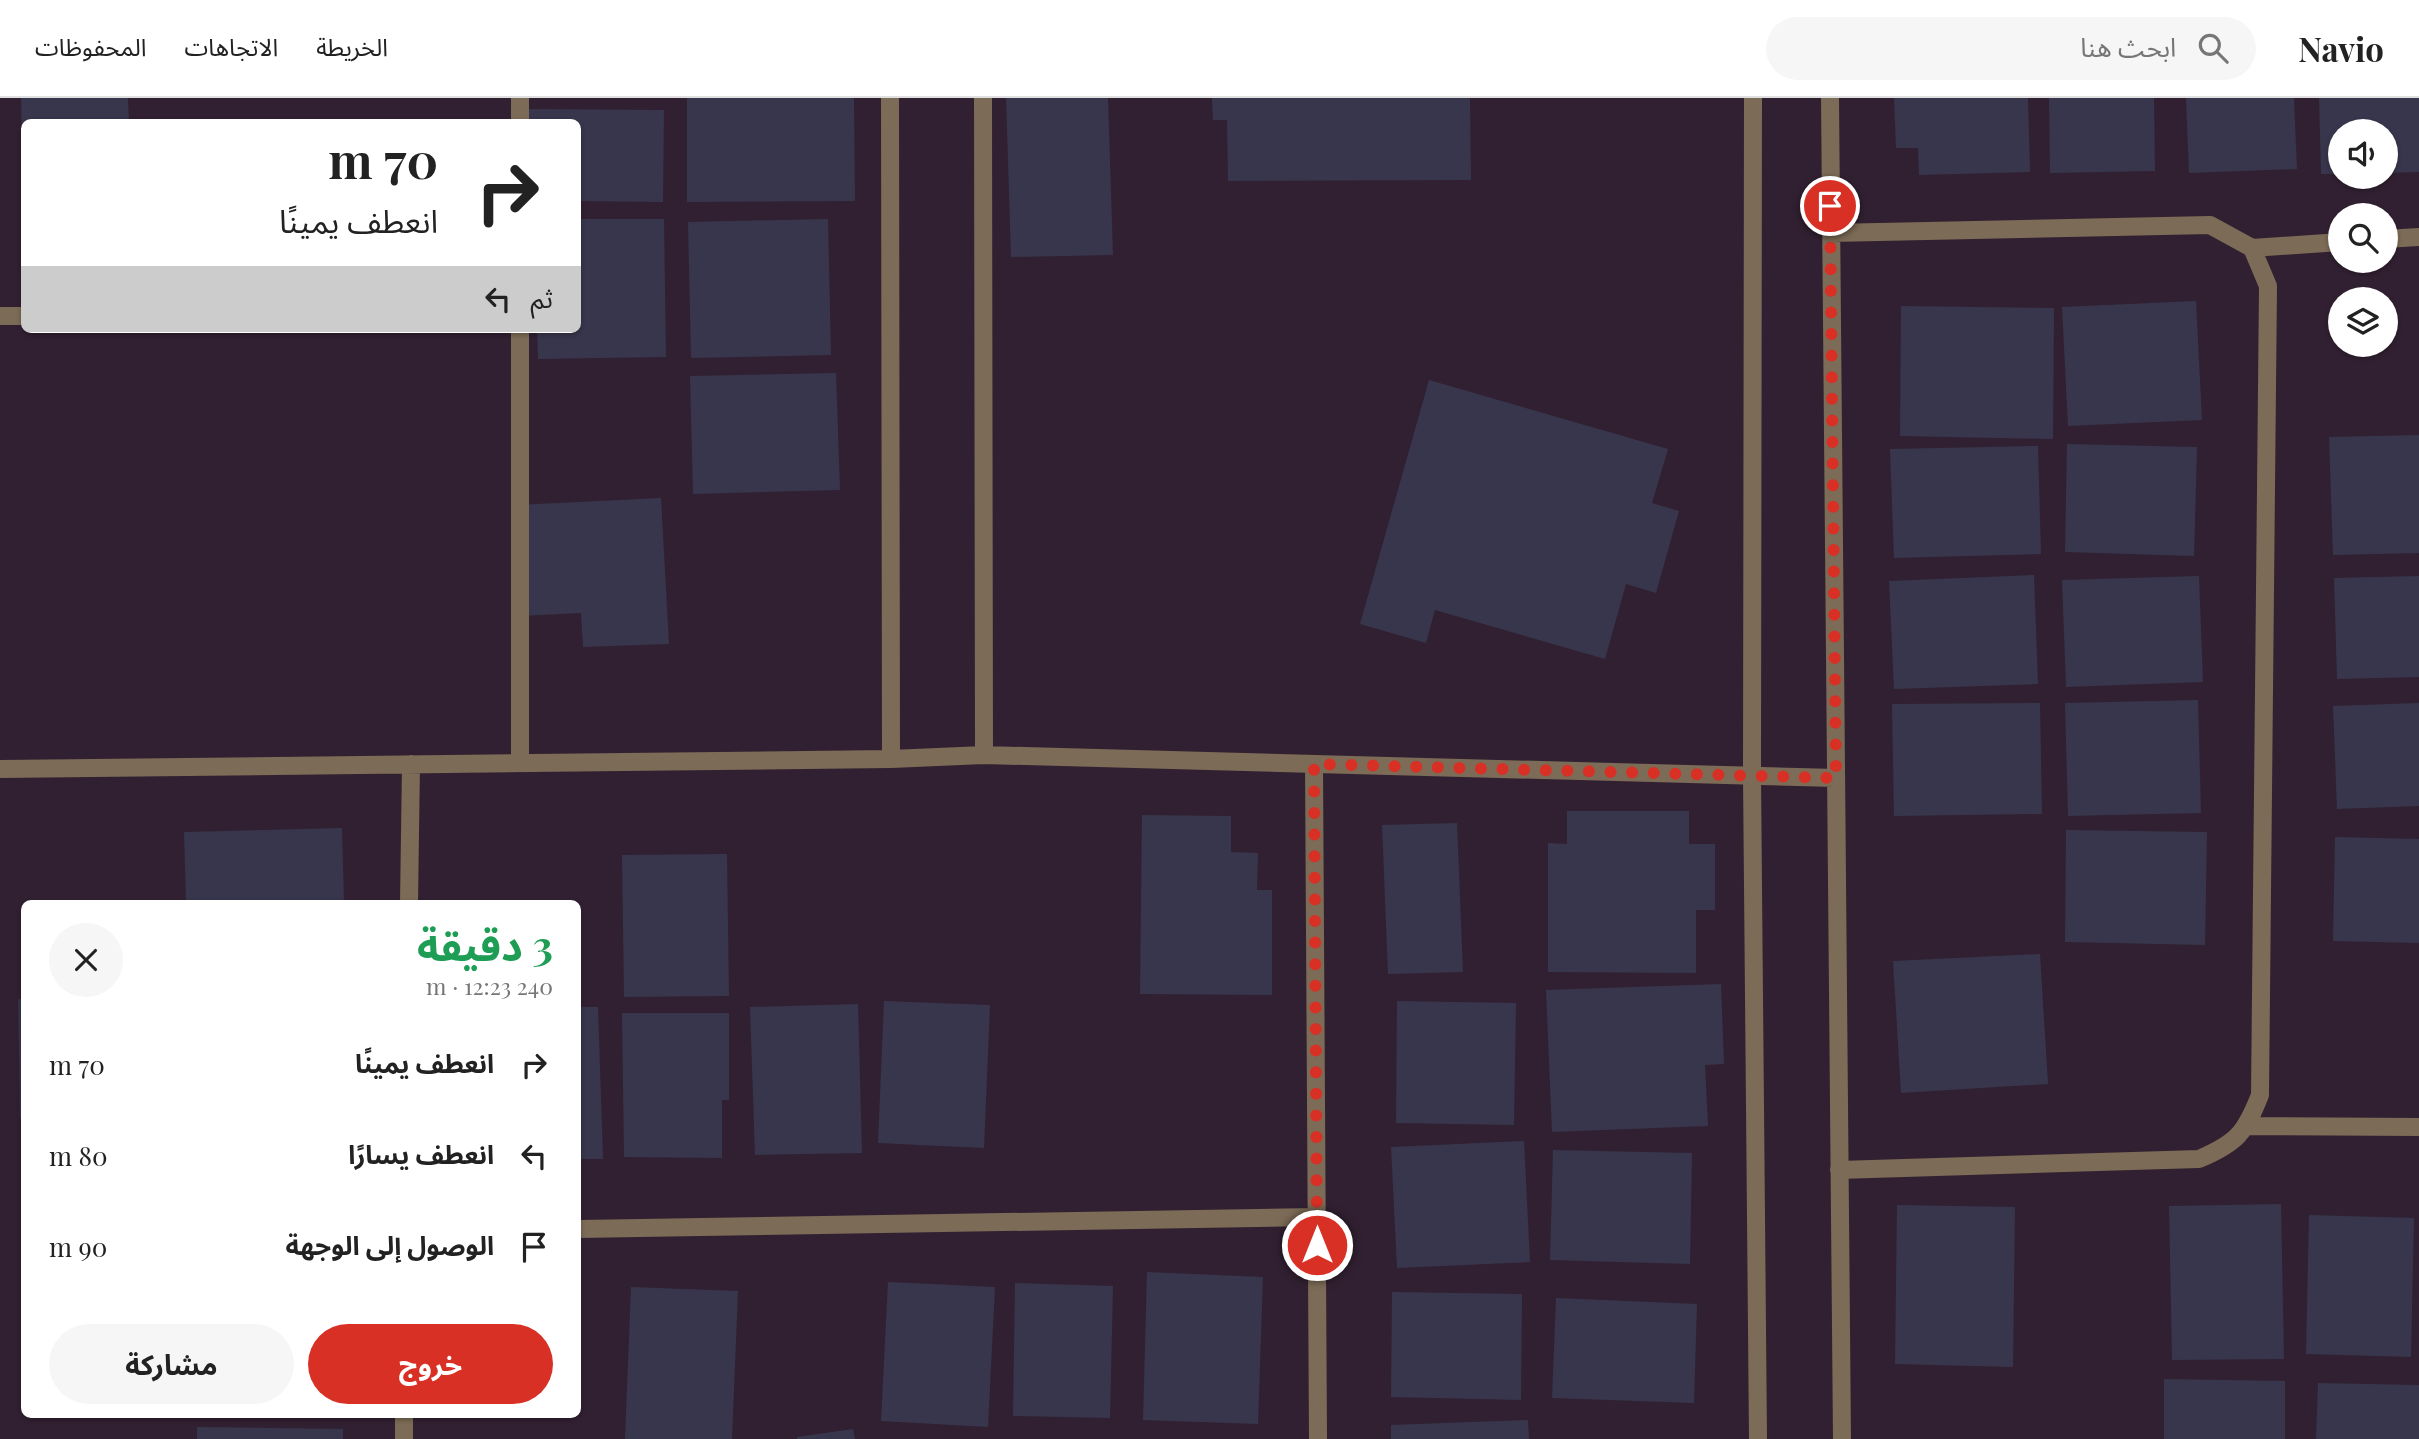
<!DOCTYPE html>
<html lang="ar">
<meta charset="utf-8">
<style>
body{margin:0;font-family:"Playfair Display","Noto Sans Arabic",serif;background:#f6f6f6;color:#222;direction:rtl;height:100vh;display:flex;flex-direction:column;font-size:26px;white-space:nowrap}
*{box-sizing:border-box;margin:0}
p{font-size:23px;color:#767676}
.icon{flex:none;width:38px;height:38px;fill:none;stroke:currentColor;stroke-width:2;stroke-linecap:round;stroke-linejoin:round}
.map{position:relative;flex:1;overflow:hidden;direction:ltr}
.side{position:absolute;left:21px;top:802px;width:560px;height:518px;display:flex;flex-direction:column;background:#fff;border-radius:10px;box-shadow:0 2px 5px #0004;direction:rtl}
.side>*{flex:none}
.top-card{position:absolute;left:21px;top:21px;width:560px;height:214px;border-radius:10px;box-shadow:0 2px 5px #0004;direction:rtl;background:#fff;color:#222;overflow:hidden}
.tools{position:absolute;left:2328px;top:21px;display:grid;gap:14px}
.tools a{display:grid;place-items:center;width:70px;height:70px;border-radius:50%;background:#fff;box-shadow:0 2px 5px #0004;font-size:35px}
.pin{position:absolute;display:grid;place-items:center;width:60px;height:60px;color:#fff;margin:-30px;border:4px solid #fff;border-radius:50%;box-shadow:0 2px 7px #0007}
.me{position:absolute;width:77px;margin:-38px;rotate:0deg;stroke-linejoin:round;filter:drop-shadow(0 0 5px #0008)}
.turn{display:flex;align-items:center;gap:24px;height:147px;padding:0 28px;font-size:32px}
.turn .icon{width:91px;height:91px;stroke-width:2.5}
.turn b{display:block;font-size:49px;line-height:60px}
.then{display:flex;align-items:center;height:66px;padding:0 28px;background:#0003;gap:14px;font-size:26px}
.round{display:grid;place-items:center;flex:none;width:74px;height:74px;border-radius:37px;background:#f6f6f6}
.head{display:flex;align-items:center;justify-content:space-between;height:119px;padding:0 28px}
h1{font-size:42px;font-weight:700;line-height:52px;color:#1e9e55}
.button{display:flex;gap:14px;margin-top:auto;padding:14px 28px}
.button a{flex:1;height:80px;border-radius:42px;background:#d93025;color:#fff;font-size:28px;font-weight:700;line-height:80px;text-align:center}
.button a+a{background:#f6f6f6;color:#222}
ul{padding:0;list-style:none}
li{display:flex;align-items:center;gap:21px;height:91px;padding:0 28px}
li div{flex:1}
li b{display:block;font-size:26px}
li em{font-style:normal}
header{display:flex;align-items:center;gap:42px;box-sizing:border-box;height:98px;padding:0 35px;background:#fff;border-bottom:2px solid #e0e0e0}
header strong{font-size:33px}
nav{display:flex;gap:38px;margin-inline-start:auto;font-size:24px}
.search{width:490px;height:63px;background:#f6f6f6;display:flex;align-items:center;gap:18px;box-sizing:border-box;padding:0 24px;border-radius:38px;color:#767676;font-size:26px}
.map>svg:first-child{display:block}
.building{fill:#38364c}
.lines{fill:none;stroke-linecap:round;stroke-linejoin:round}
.minor{stroke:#7c6b56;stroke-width:18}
.route{stroke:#d93025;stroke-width:12;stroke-dasharray:0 21.6}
</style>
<header>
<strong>Navio</strong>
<div class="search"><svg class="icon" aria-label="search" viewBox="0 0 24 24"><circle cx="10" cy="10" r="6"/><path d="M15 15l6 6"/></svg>ابحث هنا</div>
<nav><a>الخريطة</a><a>الاتجاهات</a><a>المحفوظات</a></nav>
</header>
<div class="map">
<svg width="2419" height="1341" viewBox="0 0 2419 1341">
<rect width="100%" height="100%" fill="#312031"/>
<!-- building -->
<path class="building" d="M21 0H128L129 24H24V50H22Z
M687 0H854L855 103 687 104Z
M1006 0H1108L1113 157 1011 159Z
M1212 0H1470L1471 82 1228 83 1227 22H1213Z
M1894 0H2028L2030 74 1919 77 1918 50H1896Z
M2049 0H2154L2155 73 2050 75Z
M2186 0H2294L2297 71 2189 75Z
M2319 0H2419V74L2385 75V33H2340V76H2321Z
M527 11 664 12 663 104 578 103V24H527Z
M578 121H664L666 259 538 261 537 231H578Z
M828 121 831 257 691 260 688 124Z
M2196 203 2202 322 2068 328 2062 209Z
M1901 208 2054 210 2053 341 1900 338Z
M836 275 840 392 693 396 690 278Z
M1429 282 1668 351 1652 405 1679 413 1656 495 1626 486 1605 561 1435 512 1426 545 1360 526Z
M2419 337V455L2333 457 2329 339Z
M2067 346 2197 349 2194 458 2065 454Z
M2038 348 2041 456 1894 460 1890 351Z
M661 400 669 546 583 549 581 515 521 518 516 407Z
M2034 477 2038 586 1894 591 1889 483Z
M2199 478 2203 584 2066 589 2062 482Z
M2419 478V579L2337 581 2334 480Z
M2198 602 2201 715 2068 718 2065 605Z
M2040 605 2042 716 1894 718 1892 606Z
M2419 605V708L2337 711 2333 608Z
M1567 713H1689V746H1715V812H1696V875L1548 874V745L1567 746Z
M1142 717 1231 718V754L1258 755 1257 792H1272V897L1140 896Z
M1457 725 1463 874 1388 876 1382 727Z
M342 730 344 805H186L184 734Z
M2066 732 2207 734 2205 847 2065 844Z
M2335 739 2419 741V845L2333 843Z
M727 756 729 898 624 899 622 757Z
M2040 856 2048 986 1901 995 1893 863Z
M1721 886 1724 966 1705 967 1708 1028 1552 1034 1546 892Z
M18 901H24V1021H20Z
M884 903 990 907 984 1050 878 1045Z
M1397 903 1516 905 1514 1027 1396 1025Z
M858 906 862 1055 755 1057 750 909Z
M578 909H598L603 1061H578Z
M622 915H729V1002H722V1060L624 1059Z
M1524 1043 1530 1164 1397 1170 1391 1049Z
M1553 1052 1692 1055 1690 1166 1550 1162Z
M2281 1106 2284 1261 2172 1262 2169 1108Z
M1897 1107 2015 1109 2013 1269 1895 1266Z
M2309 1117 2414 1120 2411 1259 2306 1256Z
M1147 1174 1263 1179 1258 1326 1143 1322Z
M888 1184 995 1189 988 1329 881 1323Z
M1015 1185 1113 1188 1110 1320 1013 1318Z
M631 1189 738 1193 732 1341H625Z
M1392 1194 1522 1196 1521 1302 1391 1299Z
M21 1199H24V1237H22Z
M1556 1200 1697 1206 1694 1305 1552 1300Z
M2164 1281 2285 1283V1341H2164Z
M2318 1285 2419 1287V1341H2316Z
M1528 1322 1529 1341H1391V1327Z
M197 1329 343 1331V1341H197Z
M853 1331 855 1341H797V1339Z"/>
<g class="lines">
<!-- minor -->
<path class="minor" d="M890 0 891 661
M983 0 984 657
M1753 0 1752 678 1758 1341
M1830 0 1842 1341
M520 24V0
M1831 135 2210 127 2252 150 2268 188 2260 997C2245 1035 2237 1045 2199 1061L1839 1072
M2385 141 2419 139
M2252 150 2340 144
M0 218H24
M520 231V665
M1314 666 1318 1341
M0 671 891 661 984 657 1836 680
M409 805 411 666
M2248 1028 2419 1029
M578 1131 1317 1119
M404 1341V1316"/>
</g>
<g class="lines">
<!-- route -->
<path class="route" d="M1317 1147 1314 666 1836 680 1830 108"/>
</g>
</svg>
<div class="tools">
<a><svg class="icon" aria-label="sound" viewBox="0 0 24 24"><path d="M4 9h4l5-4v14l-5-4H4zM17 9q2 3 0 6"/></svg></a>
<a><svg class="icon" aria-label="search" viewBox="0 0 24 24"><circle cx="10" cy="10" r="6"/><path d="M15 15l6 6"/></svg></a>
<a><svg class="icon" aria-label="layers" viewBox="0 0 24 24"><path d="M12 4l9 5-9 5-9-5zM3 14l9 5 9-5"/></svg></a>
</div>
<div class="pin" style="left:1830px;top:108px;background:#d93025"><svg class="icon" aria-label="arrive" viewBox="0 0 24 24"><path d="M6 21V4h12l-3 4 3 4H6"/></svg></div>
<svg class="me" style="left:1317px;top:1147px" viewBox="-20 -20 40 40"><circle r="17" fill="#d93025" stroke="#fff" stroke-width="3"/><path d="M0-11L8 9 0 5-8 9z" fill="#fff"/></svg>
<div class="top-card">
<div class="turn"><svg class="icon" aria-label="right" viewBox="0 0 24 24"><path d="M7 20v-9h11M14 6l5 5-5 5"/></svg><div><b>70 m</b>انعطف يمينًا</div></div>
<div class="then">ثم<svg class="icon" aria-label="left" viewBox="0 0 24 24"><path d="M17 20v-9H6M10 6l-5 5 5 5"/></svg></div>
</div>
<section class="side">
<div class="head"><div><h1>3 دقيقة</h1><p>240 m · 12:23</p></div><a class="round"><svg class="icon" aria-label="close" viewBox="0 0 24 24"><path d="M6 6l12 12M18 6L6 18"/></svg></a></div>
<ul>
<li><svg class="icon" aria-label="right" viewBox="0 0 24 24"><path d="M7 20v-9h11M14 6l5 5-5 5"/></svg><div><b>انعطف يمينًا</b></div><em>70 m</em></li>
<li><svg class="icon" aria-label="left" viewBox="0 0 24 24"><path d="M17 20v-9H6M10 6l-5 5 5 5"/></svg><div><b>انعطف يسارًا</b></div><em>80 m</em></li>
<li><svg class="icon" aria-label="arrive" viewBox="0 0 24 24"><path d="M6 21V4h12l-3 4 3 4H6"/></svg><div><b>الوصول إلى الوجهة</b></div><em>90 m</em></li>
</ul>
<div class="button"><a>خروج</a><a>مشاركة</a></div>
</section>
</div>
